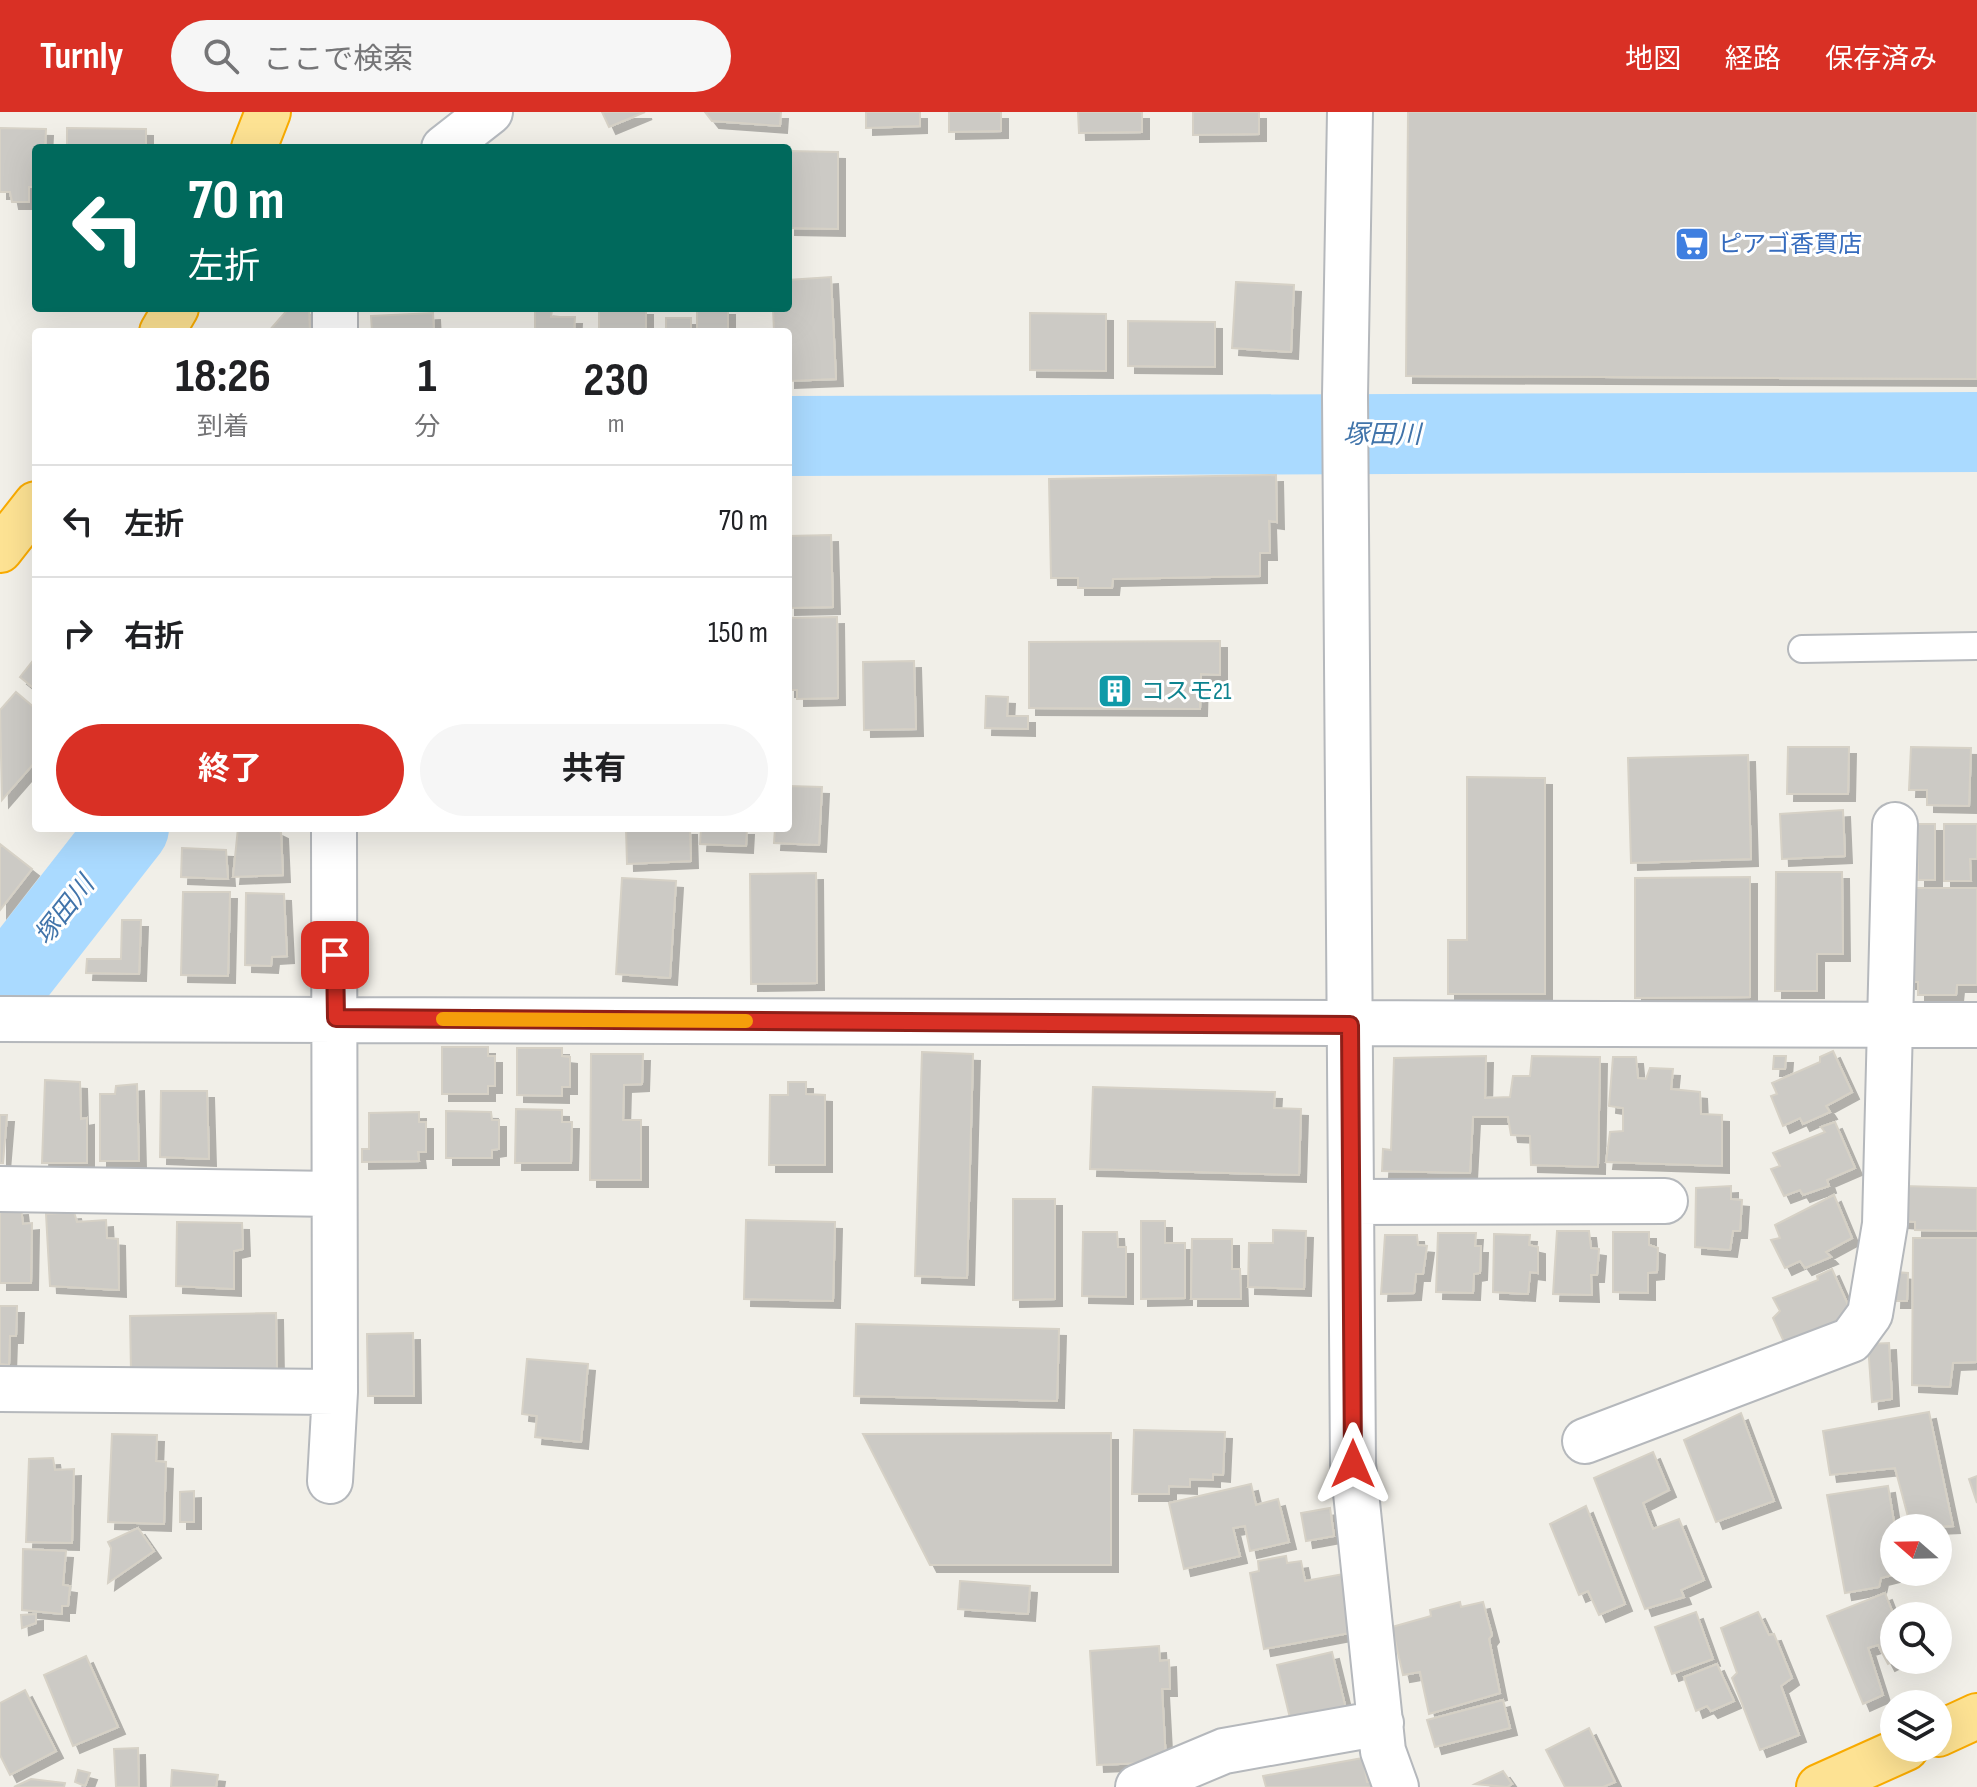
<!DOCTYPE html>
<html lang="ja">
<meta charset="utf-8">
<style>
body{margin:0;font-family:"Sofia Sans Condensed","Noto Sans JP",sans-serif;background:#f6f6f6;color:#202124;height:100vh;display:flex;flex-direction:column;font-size:30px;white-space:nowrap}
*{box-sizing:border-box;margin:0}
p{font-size:26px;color:#757577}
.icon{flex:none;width:44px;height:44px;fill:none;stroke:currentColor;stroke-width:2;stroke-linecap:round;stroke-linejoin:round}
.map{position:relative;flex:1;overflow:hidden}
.drawer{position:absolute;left:32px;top:216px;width:760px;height:504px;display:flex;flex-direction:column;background:#fff;border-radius:8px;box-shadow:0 8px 32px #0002}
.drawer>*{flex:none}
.hud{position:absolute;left:32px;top:32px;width:760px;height:168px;border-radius:8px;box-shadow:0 8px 32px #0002;background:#00695c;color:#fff;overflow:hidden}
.needle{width:52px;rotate:290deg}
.buttons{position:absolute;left:1880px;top:1402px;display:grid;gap:16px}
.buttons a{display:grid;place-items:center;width:72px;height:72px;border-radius:50%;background:#fff;box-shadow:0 8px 32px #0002;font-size:40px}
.pin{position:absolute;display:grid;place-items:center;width:68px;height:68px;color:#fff;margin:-34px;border-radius:16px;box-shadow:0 4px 12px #0006}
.me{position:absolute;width:88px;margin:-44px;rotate:0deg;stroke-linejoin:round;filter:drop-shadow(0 0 6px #0008)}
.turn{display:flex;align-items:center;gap:28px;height:168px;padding:0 24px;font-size:36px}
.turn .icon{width:104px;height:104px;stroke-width:2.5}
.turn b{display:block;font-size:56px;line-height:68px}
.eta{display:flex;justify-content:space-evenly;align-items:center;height:136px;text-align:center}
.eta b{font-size:48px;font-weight:700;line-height:56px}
.action{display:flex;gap:16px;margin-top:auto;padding:16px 24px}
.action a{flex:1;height:92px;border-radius:48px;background:#d93025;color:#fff;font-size:32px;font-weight:700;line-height:92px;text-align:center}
.action a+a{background:#f6f6f6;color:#202124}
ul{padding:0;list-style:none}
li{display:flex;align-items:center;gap:24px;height:112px;padding:0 24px;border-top:2px solid #e0e0e0}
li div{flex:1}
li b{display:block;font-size:30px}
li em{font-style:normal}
header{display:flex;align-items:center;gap:48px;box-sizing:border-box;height:112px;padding:0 40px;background:#d93025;color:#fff}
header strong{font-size:38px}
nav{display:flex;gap:44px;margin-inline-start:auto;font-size:28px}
.search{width:560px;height:72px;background:#f6f6f6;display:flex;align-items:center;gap:20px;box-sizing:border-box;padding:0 28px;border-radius:44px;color:#757577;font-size:30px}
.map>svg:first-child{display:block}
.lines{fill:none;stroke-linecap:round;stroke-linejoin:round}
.river{stroke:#aadaff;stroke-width:80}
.building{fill:#cccac5;stroke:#d6d1c6;stroke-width:2;filter:url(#shadow)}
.lane-casing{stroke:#b5b8bc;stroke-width:30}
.street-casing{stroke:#b5b8bc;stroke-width:48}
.secondary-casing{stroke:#b6babf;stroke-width:48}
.highway-casing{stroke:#f9ab00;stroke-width:48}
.lane{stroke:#fff;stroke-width:26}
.street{stroke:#fff;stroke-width:44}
.secondary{stroke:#fff;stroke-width:44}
.highway{stroke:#fde293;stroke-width:44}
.route-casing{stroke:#8d1f18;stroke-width:20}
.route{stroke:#d93025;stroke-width:14}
.slow{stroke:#f59e0b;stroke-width:14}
.labels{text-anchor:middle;stroke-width:6;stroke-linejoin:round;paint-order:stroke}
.shop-label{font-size:24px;fill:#366cbe;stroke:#fff;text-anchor:start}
.culture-label{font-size:24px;fill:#0d838f;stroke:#fff;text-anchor:start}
.water-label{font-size:26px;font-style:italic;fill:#4174aa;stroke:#fff}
</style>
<header>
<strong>Turnly</strong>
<div class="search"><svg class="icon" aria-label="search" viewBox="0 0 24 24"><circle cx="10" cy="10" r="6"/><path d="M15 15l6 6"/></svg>ここで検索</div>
<nav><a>地図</a><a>経路</a><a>保存済み</a></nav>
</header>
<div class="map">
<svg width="1977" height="1675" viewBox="0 0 1977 1675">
<defs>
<filter id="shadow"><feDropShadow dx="7" dy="7" stdDeviation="0" flood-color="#0004"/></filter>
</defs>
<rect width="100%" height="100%" fill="#f1efe8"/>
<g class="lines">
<!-- river -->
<path class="river" d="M788 324 1977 320
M0 881 129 716"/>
</g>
<!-- building -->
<path class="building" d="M602 0H645L609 15Z
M705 0H781L780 14 712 9Z
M866 0H920V14L866 16Z
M949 0H1001V19L949 20Z
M1078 0H1142V20L1079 21Z
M1193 0H1259V22L1193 23Z
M1408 0H1977V267L1406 264Z
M0 16 46 17 45 36H36V75H29V90H12L10 80H0Z
M67 16 146 17V36H67Z
M788 39 838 40V117L788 116Z
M831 165 836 267 788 269V220H774L773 196H788V168Z
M1236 170 1294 173 1291 240 1232 236Z
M289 196H309L310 220H268Z
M646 196V220H599V196Z
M697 196H728V217H697Z
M535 197 552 198 551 205H575L574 220H535Z
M433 201 434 220H372L371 204Z
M1030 201 1106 202V259L1030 258Z
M666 206H691V220H666Z
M1128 209 1215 210V255L1128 254Z
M1276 363 1277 410 1269 409 1270 441H1260V464L1113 467 1112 476H1078V466H1051L1049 367Z
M831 423 833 495 788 496V424Z
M837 505 838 586 797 587V578H788V506Z
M1220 529V563L1201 562 1200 597 1029 596V530Z
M35 546H36V578L20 565Z
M914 549 916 617 864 618 863 550Z
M16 580 36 597V649L2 688 0 598Z
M986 584 1008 585 1007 604H1028V617L985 616Z
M1788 635H1849L1848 682H1787Z
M1911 635 1971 636 1969 694 1927 693V678H1909Z
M1748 643 1751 747 1631 751 1628 646Z
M1467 665 1545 666V882H1448V828H1467Z
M788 674 822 675 819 733 774 731 775 716H788Z
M1843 698 1845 744 1782 747 1780 702Z
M1918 712H1935V768H1918Z
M1944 712H1977V747H1970L1971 769H1944Z
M238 716H273L281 720 283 763 233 765Z
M626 716H690L691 749 627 752Z
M701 716H747L746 734 700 732Z
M0 732 32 757 0 798Z
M182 736 226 738 228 767 181 765Z
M1776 760H1842L1843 842H1817V879H1775Z
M816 761 817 871 751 872 750 762Z
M1750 765V885L1635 886V766Z
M622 766 676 769 670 866 616 862Z
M1910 776H1977V873H1957L1956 883H1918V870H1909Z
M183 780H230L228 864 181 863Z
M246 781 284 782 287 844 272 845 271 854 245 853Z
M122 808H141L139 862 86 861 87 847H121Z
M442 935H488V944H495V974H488V982H442Z
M517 936H562V944L570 945V975H562V984L517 983Z
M1833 939 1852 980 1826 994 1830 1000 1803 1012 1800 1006 1783 1014 1771 984 1777 982 1772 971 1820 950V945Z
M922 940 973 942 967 1166 915 1164Z
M591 942H643L642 972 624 973 623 1008H641V1068H590Z
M1486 944 1485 986 1510 985 1513 964H1530L1532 944 1600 945 1598 1055 1531 1053 1530 1024 1511 1023 1508 1005H1473L1470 1061 1382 1059 1383 1037 1391 1038 1394 946Z
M1774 944H1786L1785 957H1773Z
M1613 945H1636L1638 966 1646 967 1650 956 1673 957 1671 977 1700 980 1701 1002 1722 1003V1054L1606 1050 1610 1020 1623 1019V996L1609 994Z
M45 968 80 970 81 1007 87 1006V1051H42Z
M788 970H806V982L825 983V1053H769L770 983H788Z
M137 972 139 1049H100V982H115L116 974Z
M1093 975 1275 980 1274 996 1301 997 1299 1063 1090 1057Z
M161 979H207L209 1047 160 1045Z
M516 997 562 998V1010H572L571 1051H515Z
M446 999 491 1000 492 1008H499V1037L492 1038V1046H446Z
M419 1000V1010H426V1040H418L419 1049 362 1050V1037H369V1001Z
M0 1003H7L3 1051H0Z
M1835 1010 1855 1056 1827 1068 1829 1074 1803 1083 1800 1078 1784 1084 1771 1057 1780 1054 1773 1041 1825 1020 1821 1015Z
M1731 1074V1087L1742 1088 1740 1119H1733L1730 1138 1695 1135 1696 1076Z
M1903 1074 1977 1076V1119L1915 1118V1110L1901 1109Z
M1834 1083 1852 1126 1826 1140 1831 1145 1805 1156 1800 1149 1785 1156 1771 1128 1780 1126 1775 1113Z
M1013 1087H1055V1187L1013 1188Z
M21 1096 23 1112 32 1111 31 1171H0V1097Z
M74 1100 77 1110 106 1108 107 1126 118 1127 119 1178 50 1174 46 1102Z
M746 1108 835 1110 833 1189 744 1187Z
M1141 1109H1165V1131H1185V1186L1141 1187Z
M177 1110 242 1111 243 1137 234 1139V1177L176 1174Z
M1273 1118 1306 1119 1304 1177 1248 1175 1249 1131H1273Z
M1557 1119H1589L1591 1136 1599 1137 1597 1163H1591L1592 1183 1553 1182Z
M1083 1120H1117L1118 1135H1126V1185L1082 1184Z
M1613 1120H1649V1133L1658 1136 1657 1160 1648 1161V1181L1613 1180Z
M1438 1121H1476L1475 1134H1481L1480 1161 1474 1162 1473 1181 1436 1180Z
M1494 1122 1530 1123 1529 1133 1538 1135V1161L1530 1160 1528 1182 1493 1180Z
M1385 1123H1417L1418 1133 1427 1134 1423 1162H1416L1414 1181 1381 1182Z
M1913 1126H1977V1250L1953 1251 1950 1275 1912 1273Z
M1192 1127H1232V1157H1240L1241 1187H1191Z
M1832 1157 1852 1202 1825 1214 1827 1218 1803 1230 1799 1223 1784 1230 1773 1206 1780 1199 1773 1186 1818 1168 1817 1164Z
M1895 1160 1908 1161 1907 1189H1894Z
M0 1194H17L16 1224H10L9 1253 0 1252Z
M276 1201 277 1258 131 1261 130 1204Z
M856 1212 1059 1217 1057 1289 854 1284Z
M413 1221 414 1284H368L367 1222Z
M1889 1231 1892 1287 1872 1290 1868 1232Z
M527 1247 588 1252 581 1330 535 1325 537 1304 522 1302Z
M1929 1300 1953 1414 1911 1416 1895 1356 1830 1363 1823 1319Z
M1741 1301 1774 1389 1716 1410 1684 1328Z
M1134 1318 1225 1320 1223 1363 1213 1362V1368L1190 1367V1375L1169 1374V1382H1132Z
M1111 1321V1453H930L863 1322Z
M112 1322 157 1323 156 1349 166 1350 164 1412 108 1410Z
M1653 1340 1669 1378 1643 1391 1653 1417 1679 1407 1704 1468 1681 1478 1684 1485 1645 1497 1594 1366Z
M53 1346 55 1358 74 1357 72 1431 26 1430 29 1347Z
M1977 1364V1391L1969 1367Z
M1251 1372 1256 1393 1278 1387 1289 1430 1250 1439 1245 1414 1233 1416 1240 1444 1184 1457 1169 1391Z
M1888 1374 1895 1416 1894 1433 1889 1436 1893 1463 1881 1466 1879 1475 1845 1481 1827 1383Z
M194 1379V1410H180V1380Z
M1586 1394 1625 1492 1599 1503 1588 1479 1579 1483 1550 1412Z
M1330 1396 1334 1424 1306 1429 1301 1401Z
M138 1416 154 1439 108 1471 111 1436 108 1430Z
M23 1437 66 1439 63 1473 70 1474 68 1494H62V1502L22 1498Z
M1286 1444 1287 1451 1301 1449 1305 1469 1344 1462 1355 1520 1264 1537 1250 1461 1259 1459 1258 1449Z
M960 1469 1030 1474 1028 1502 958 1497Z
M1885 1481 1894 1504 1896 1548 1888 1552 1878 1533 1868 1536 1883 1583 1863 1592 1827 1504Z
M1460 1490 1461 1495 1483 1490 1492 1523 1489 1527 1500 1581 1429 1602 1420 1560 1403 1563 1392 1515 1431 1504 1430 1498Z
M1696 1500 1713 1547 1672 1562 1655 1515Z
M1758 1500 1769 1523 1774 1522 1792 1566 1781 1574 1799 1623 1760 1638 1732 1566 1737 1561 1721 1516Z
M36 1502V1511L22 1516 21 1503Z
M1159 1534 1160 1549 1169 1548 1170 1577H1162L1166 1650 1097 1653 1090 1539Z
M1332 1540 1346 1597 1291 1610 1277 1553Z
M86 1544 118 1615 73 1634 44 1563Z
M1717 1552 1734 1589 1711 1599 1707 1594 1696 1599 1684 1565Z
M25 1578 56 1639 10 1663 0 1643V1591Z
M1503 1588 1510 1616 1435 1635 1427 1608Z
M1589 1616 1615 1670 1603 1675H1565L1546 1638Z
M138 1636 139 1675H116L114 1637Z
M1363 1646 1367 1670H1381L1383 1675H1266L1263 1664Z
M78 1658 90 1661 85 1674 75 1670Z
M172 1658 218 1663 216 1675H171Z
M1503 1659 1512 1672 1507 1675 1475 1672Z
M31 1667 65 1671 64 1675H14Z"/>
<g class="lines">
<!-- lane casing -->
<g class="lane-casing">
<path id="lane" d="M1802 537 1977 534"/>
</g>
<!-- street casing -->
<g class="street-casing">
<path id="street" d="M1350 0 1345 284 1353 1352 1383 1639 1396 1675
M335 220V196
M0 907 1977 913
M0 1077 334 1082
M1351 1090 1665 1089
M0 1277 335 1280
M1585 1329 1851 1228 1870 1202 1885 1112 1895 713
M330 1369 335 1280 334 716
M1138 1675 1224 1639 1381 1611"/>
</g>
<!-- secondary casing -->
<g class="secondary-casing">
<path id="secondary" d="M444 36 490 0"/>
</g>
<!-- highway casing -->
<g class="highway-casing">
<path id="highway" d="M254 36 268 0
M162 220 176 196
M0 438 36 392
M1938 1622 1977 1604
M1819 1675 1906 1636"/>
</g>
<!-- lane -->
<use href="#lane" class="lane"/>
<!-- street -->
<use href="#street" class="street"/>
<!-- secondary -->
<use href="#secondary" class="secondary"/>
<!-- highway -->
<use href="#highway" class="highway"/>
</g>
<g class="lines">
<!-- route casing -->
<g class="route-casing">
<path id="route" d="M335 843 336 906 1350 913 1353 1352"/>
</g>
<!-- route -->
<use href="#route" class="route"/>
<!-- slow -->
<path class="slow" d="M443 907 746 909"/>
</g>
<!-- icons -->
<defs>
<g id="supermarket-square" transform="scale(1.8)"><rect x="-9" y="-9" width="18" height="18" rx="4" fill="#3f7fe0" stroke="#fff"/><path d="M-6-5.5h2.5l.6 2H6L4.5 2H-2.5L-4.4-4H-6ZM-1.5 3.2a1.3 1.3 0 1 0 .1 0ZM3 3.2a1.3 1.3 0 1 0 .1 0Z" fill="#fff"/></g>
<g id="building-square" transform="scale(1.8)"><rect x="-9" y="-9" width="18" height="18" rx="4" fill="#0f9aa8" stroke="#fff"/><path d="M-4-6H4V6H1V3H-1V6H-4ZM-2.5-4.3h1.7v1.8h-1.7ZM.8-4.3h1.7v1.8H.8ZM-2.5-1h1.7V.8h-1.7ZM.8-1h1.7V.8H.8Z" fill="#fff"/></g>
</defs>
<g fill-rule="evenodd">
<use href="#supermarket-square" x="1692" y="132"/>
<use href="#building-square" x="1115" y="579"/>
</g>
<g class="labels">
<!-- shop labels -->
<g class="shop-label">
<text x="1718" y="140">ピアゴ香貫店</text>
</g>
<!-- culture labels -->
<g class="culture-label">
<text x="1141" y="587">コスモ21</text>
</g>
<!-- water labels -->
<g class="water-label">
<text x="1382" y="331">塚田川</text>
<text transform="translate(64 798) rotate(-52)" y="9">塚田川</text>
</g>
</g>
</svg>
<div class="buttons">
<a><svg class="needle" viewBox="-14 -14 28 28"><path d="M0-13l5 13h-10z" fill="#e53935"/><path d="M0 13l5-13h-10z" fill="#757577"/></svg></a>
<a><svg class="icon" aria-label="search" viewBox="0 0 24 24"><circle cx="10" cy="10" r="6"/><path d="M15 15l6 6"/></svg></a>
<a><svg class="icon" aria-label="layers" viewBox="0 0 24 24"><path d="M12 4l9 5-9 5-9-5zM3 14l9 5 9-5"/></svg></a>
</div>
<div class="pin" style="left:335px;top:843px;background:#d93025"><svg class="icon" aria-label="arrive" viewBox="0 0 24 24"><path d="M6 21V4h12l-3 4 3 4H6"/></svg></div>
<svg class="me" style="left:1353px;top:1352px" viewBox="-20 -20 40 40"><path d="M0-17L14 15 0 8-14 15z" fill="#d93025" stroke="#fff" stroke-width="4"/></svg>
<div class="hud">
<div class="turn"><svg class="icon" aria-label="left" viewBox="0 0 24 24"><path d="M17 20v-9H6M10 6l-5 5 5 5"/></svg><div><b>70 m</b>左折</div></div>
</div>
<section class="drawer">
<div class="eta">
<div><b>18:26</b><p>到着</p></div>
<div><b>1</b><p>分</p></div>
<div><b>230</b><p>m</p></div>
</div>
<ul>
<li><svg class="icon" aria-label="left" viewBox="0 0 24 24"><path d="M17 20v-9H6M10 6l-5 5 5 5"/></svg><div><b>左折</b></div><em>70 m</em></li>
<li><svg class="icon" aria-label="right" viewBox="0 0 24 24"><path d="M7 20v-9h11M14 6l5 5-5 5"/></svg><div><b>右折</b></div><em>150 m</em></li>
</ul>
<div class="action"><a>終了</a><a>共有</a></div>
</section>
</div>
